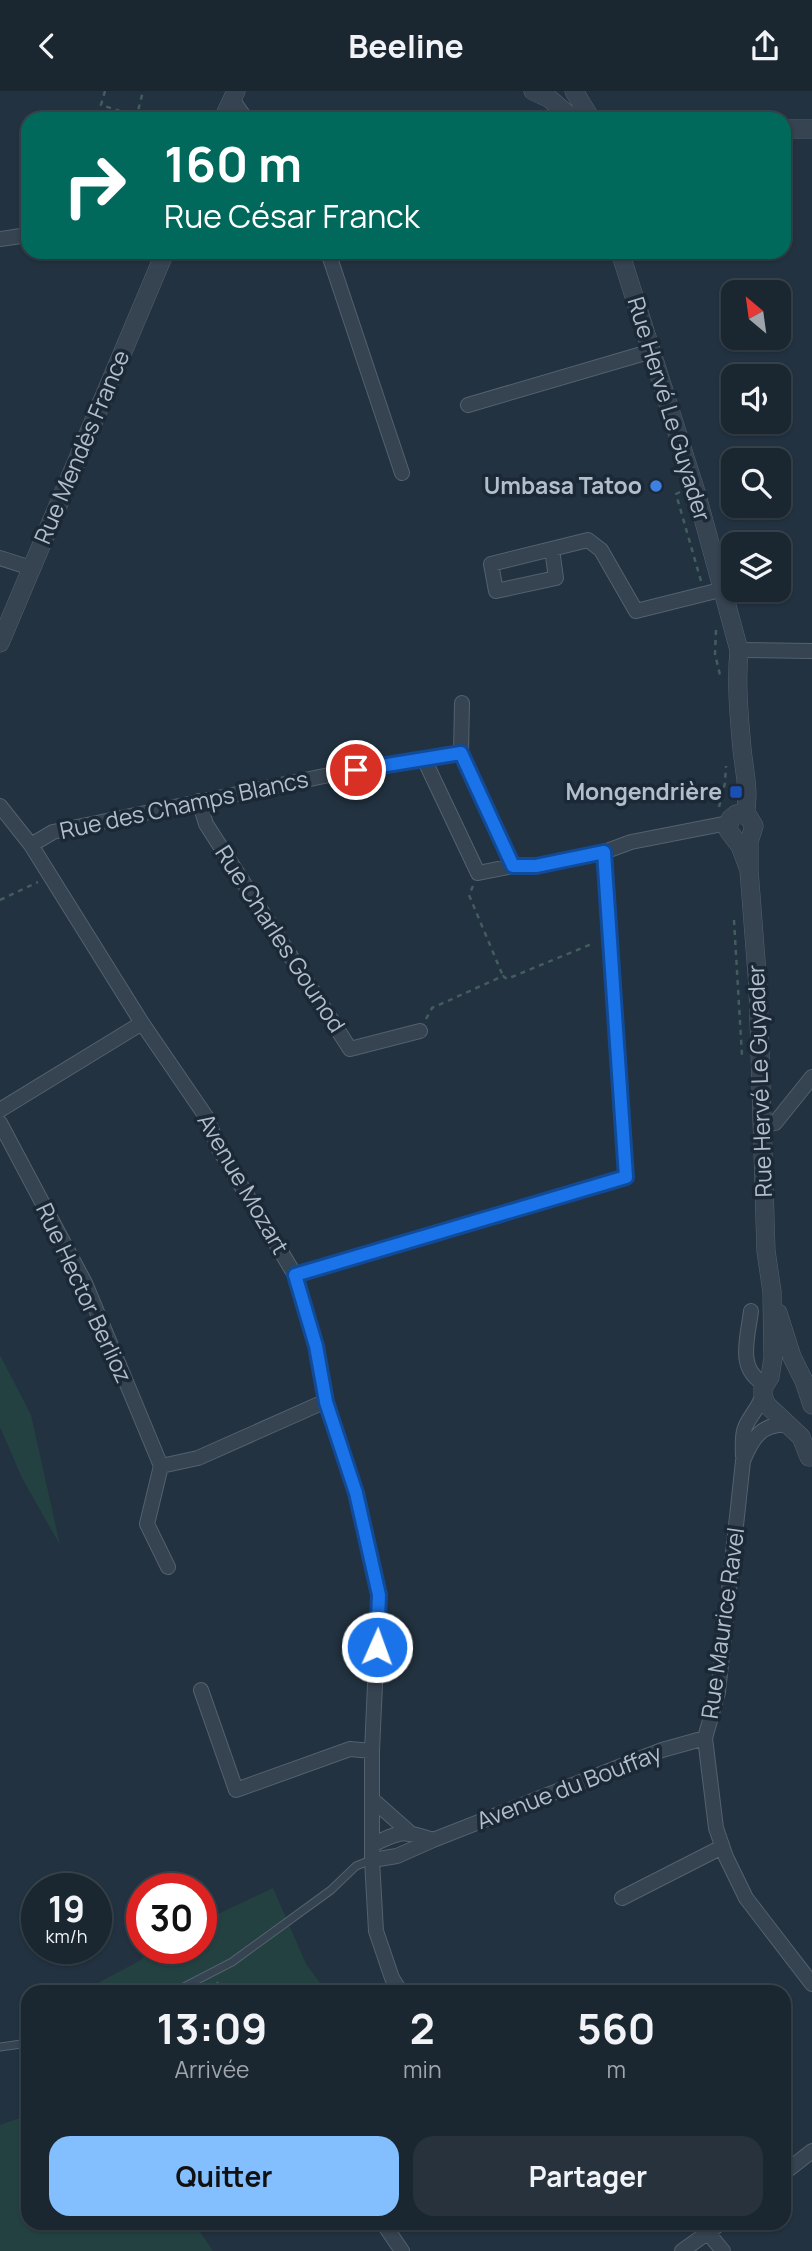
<!DOCTYPE html>
<html lang="fr">
<meta charset="utf-8">
<style>
body{margin:0;font-family:Manrope,sans-serif;background:#27323c;color:#f1f3f6;height:100vh;display:flex;flex-direction:column;font-size:26px;white-space:nowrap}
*{box-sizing:border-box;margin:0}
p{font-size:23px;color:#9fa5ab}
.icon{flex:none;width:38px;height:38px;fill:none;stroke:currentColor;stroke-width:2;stroke-linecap:round;stroke-linejoin:round}
.map{position:relative;flex:1;overflow:hidden}
.drawer{position:absolute;left:21px;top:1894px;width:770px;height:245px;display:flex;flex-direction:column;background:#1a2630;border-radius:21px;box-shadow:0 2px 5px #0004,0 0 0 2px #38434c}
.drawer>*{flex:none}
.top-card{position:absolute;left:21px;top:21px;width:770px;height:147px;border-radius:21px;box-shadow:0 2px 5px #0004,0 0 0 2px #38434c;background:#00695c;color:#fff;overflow:hidden}
.needle{width:46px;rotate:331deg}
.fabs{position:absolute;left:721px;top:189px;display:grid;gap:14px}
.fabs a{display:grid;place-items:center;width:70px;height:70px;border-radius:14px;background:#1a2630;box-shadow:0 2px 5px #0004,0 0 0 2px #38434c;font-size:35px}
.speed{position:absolute;left:21px;top:1782px;display:flex;gap:14px;font-size:35px;font-weight:700;text-align:center}
.speed>*{display:grid;place-content:center;width:91px;height:91px;border-radius:50%;background:#1a2630;box-shadow:0 2px 5px #0004,0 0 0 2px #38434c;line-height:1}
.speed small{font-size:18px;font-weight:400}
.speed .limit{border:10px solid #d22;background:#fff;color:#111}
.pin{position:absolute;display:grid;place-items:center;width:60px;height:60px;color:#fff;margin:-30px;border:4px solid #fff;border-radius:50%;box-shadow:0 2px 7px #0007}
.me{position:absolute;width:77px;margin:-38px;rotate:2deg;stroke-linejoin:round;filter:drop-shadow(0 0 5px #0008)}
.turn{display:flex;align-items:center;gap:24px;height:147px;padding:0 28px;font-size:32px}
.turn .icon{width:91px;height:91px;stroke-width:2.5}
.turn b{display:block;font-size:49px;line-height:60px}
.eta{display:flex;justify-content:space-evenly;align-items:center;height:119px;text-align:center}
.eta b{font-size:42px;font-weight:700;line-height:49px}
.action{display:flex;gap:14px;margin-top:auto;padding:14px 28px}
.action a{flex:1;height:80px;border-radius:21px;background:#83bfff;color:#111;font-size:28px;font-weight:700;line-height:80px;text-align:center}
.action a+a{background:#27323c;color:#f1f3f6}
header{display:flex;justify-content:space-between;align-items:center;height:91px;padding:0 28px;background:#1a2630;font-size:32px;font-weight:700}
.map>svg:first-child{display:block}
.green{fill:#244141}
.lines{fill:none;stroke-linecap:round;stroke-linejoin:round}
.service-casing{stroke:#54616e;stroke-width:9}
.minor-casing{stroke:#54616e;stroke-width:16}
.tertiary-casing{stroke:#54616e;stroke-width:19}
.path{stroke:#425d5e;stroke-width:2.5;stroke-dasharray:5 5;stroke-linecap:butt}
.service{stroke:#364350;stroke-width:7}
.minor{stroke:#364350;stroke-width:14}
.tertiary{stroke:#364350;stroke-width:18}
.route-casing{stroke:#114b97;stroke-width:18}
.route{stroke:#1a73e8;stroke-width:12}
.shop-dot{fill:#3f7fe0;stroke:#1b2835;stroke-width:2.5}
.transit-dot{fill:#1a4fb4;stroke:#1b2835;stroke-width:2.5}
.labels{text-anchor:middle;stroke-width:7;stroke-linejoin:round;paint-order:stroke}
.street-label{font-size:23px;fill:#b2becb;stroke:#1b2835}
.poi-label{font-size:23px;font-weight:bold;fill:#b2becb;stroke:#1b2835;text-anchor:end}
</style>
<header><svg class="icon" aria-label="back" viewBox="0 0 24 24"><path d="M15 5l-7 7 7 7"/></svg>Beeline<svg class="icon" aria-label="share" viewBox="0 0 24 24"><path d="M12 15V3M7 8l5-5 5 5M5 13v7h14v-7"/></svg></header>
<div class="map">
<svg width="812" height="2160" viewBox="0 0 812 2160">
<rect width="100%" height="100%" fill="#223240"/>
<!-- green -->
<path class="green" d="M0 1264 31 1324 60 1454 22 1387 0 1336Z
M273 1797 306 1873 326 1900H83L141 1869 150 1857H201V1831Z
M28 2024V2132H194L213 2160H0V2034Z"/>
<g class="lines">
<!-- service casing -->
<g class="service-casing">
<path id="service" d="M176 1900 232 1871 331 1799 356 1775 371 1769
M0 1956 28 1952"/>
</g>
<!-- minor casing -->
<g class="minor-casing">
<path id="minor" d="M232 8 246 28
M0 148 28 144
M328 161 402 382
M468 314 652 260
M552 458 556 487 496 500 491 473 588 449 601 459 636 520 724 498
M0 467 31 477
M739 559 812 560
M461 662 462 612
M424 668 478 782 513 775H536L604 761 631 751 728 732
M199 710 206 733 350 958 420 940
M0 715 31 754 142 932 207 1027 219 1058 295 1184 316 1255 326 1310 356 1402 379 1504 372 1660V1769L376 1840 392 1887 400 1900
M31 754 53 741 334 683 461 662 513 775
M0 1019 142 932
M0 1032 85 1192 161 1375 198 1367 326 1310
M764 1034 775 1032 812 986
M295 1184 626 1086 604 761
M751 1220C748 1246 736 1279 765 1293
M788 1334C761 1332 752 1348 743 1370L718 1601 705 1647 716 1737 726 1766 746 1807 812 1893
M743 1365C741 1327 749 1335 763 1305
M161 1375 147 1433 168 1476
M201 1599 236 1699 350 1658 372 1660
M373 1709 408 1740
M433 1749 662 1659 705 1647
M372 1769 397 1765 433 1749C404 1739 400 1740 372 1754
M622 1807 722 1756
M784 2082 812 2060
M383 2132 402 2160
M700 2132 723 2160
M682 2160 721 2132"/>
</g>
<!-- tertiary casing -->
<g class="tertiary-casing">
<path id="tertiary" d="M533 0 550 8 573 28
M574 0 591 28
M223 28 236 0
M784 38H812
M620 161 696 401 739 559C736 592 739 625 742 658 744 678 750 703 745 723
M0 552 165 161
M749 779 740 755 728 739 730 728 736 723 748 725 754 735 749 751V779L758 896 766 1160 772 1201 773 1267 770 1286 763 1297V1305L767 1314 801 1346 809 1366
M778 1222 792 1266 804 1290 812 1314"/>
</g>
<!-- path -->
<path class="path" d="M105 0 101 14 136 25
M136 28 143 0
M680 401 676 403 701 490
M716 539 715 563 720 584
M719 716 725 692 726 675
M473 795 469 804 503 885
M0 809 38 791
M734 829 742 965
M426 928 432 917 503 885 507 888 594 852
M217 1891 222 1900"/>
<!-- service -->
<use href="#service" class="service"/>
<!-- minor -->
<use href="#minor" class="minor"/>
<!-- tertiary -->
<use href="#tertiary" class="tertiary"/>
</g>
<g class="lines">
<!-- route casing -->
<g class="route-casing">
<path id="route" d="M356 679 461 662 513 775H536L604 761 626 1086 295 1184 316 1255 326 1311 356 1402 379 1504 377 1556"/>
</g>
<!-- route -->
<use href="#route" class="route"/>
</g>
<!-- markers -->
<circle class="shop-dot" cx="656" cy="395" r="7"/>
<rect class="transit-dot" x="729" y="694" width="14" height="14" rx="3.5"/>
<g class="labels">
<!-- street labels -->
<g class="street-label">
<text transform="translate(669 318) rotate(73)" y="8">Rue Hervé Le Guyader</text>
<text transform="translate(82 356) rotate(-67)" y="8">Rue Mendès France</text>
<text transform="translate(184 714) rotate(-12)" y="8">Rue des Champs Blancs</text>
<text transform="translate(280 848) rotate(57)" y="8">Rue Charles Gounod</text>
<text transform="translate(760 990) rotate(-92)" y="8">Rue Hervé Le Guyader</text>
<text transform="translate(243 1093) rotate(60)" y="8">Avenue Mozart</text>
<text transform="translate(84 1202) rotate(65)" y="8">Rue Hector Berlioz</text>
<text transform="translate(723 1532) rotate(-82)" y="8">Rue Maurice Ravel</text>
<text transform="translate(569 1696) rotate(-21)" y="8">Avenue du Bouffay</text>
</g>
<!-- poi labels -->
<g class="poi-label">
<text x="642" y="403">Umbasa Tatoo</text>
<text x="722" y="709">Mongendrière</text>
</g>
</g>
</svg>
<div class="fabs">
<a><svg class="needle" viewBox="-14 -14 28 28"><path d="M0-13l5 13h-10z" fill="#e53935"/><path d="M0 13l5-13h-10z" fill="#9fa5ab"/></svg></a>
<a><svg class="icon" aria-label="sound" viewBox="0 0 24 24"><path d="M4 9h4l5-4v14l-5-4H4zM17 9q2 3 0 6"/></svg></a>
<a><svg class="icon" aria-label="search" viewBox="0 0 24 24"><circle cx="10" cy="10" r="6"/><path d="M15 15l6 6"/></svg></a>
<a><svg class="icon" aria-label="layers" viewBox="0 0 24 24"><path d="M12 4l9 5-9 5-9-5zM3 14l9 5 9-5"/></svg></a>
</div>
<div class="speed"><div>19<small>km/h</small></div><div class="limit">30</div></div>
<div class="pin" style="left:356px;top:679px;background:#d93025"><svg class="icon" aria-label="arrive" viewBox="0 0 24 24"><path d="M6 21V4h12l-3 4 3 4H6"/></svg></div>
<svg class="me" style="left:377px;top:1556px" viewBox="-20 -20 40 40"><circle r="17" fill="#1a73e8" stroke="#fff" stroke-width="3"/><path d="M0-11L8 9 0 5-8 9z" fill="#fff"/></svg>
<div class="top-card">
<div class="turn"><svg class="icon" aria-label="right" viewBox="0 0 24 24"><path d="M7 20v-9h11M14 6l5 5-5 5"/></svg><div><b>160 m</b>Rue César Franck</div></div>
</div>
<section class="drawer">
<div class="eta">
<div><b>13:09</b><p>Arrivée</p></div>
<div><b>2</b><p>min</p></div>
<div><b>560</b><p>m</p></div>
</div>
<div class="action"><a>Quitter</a><a>Partager</a></div>
</section>
</div>
